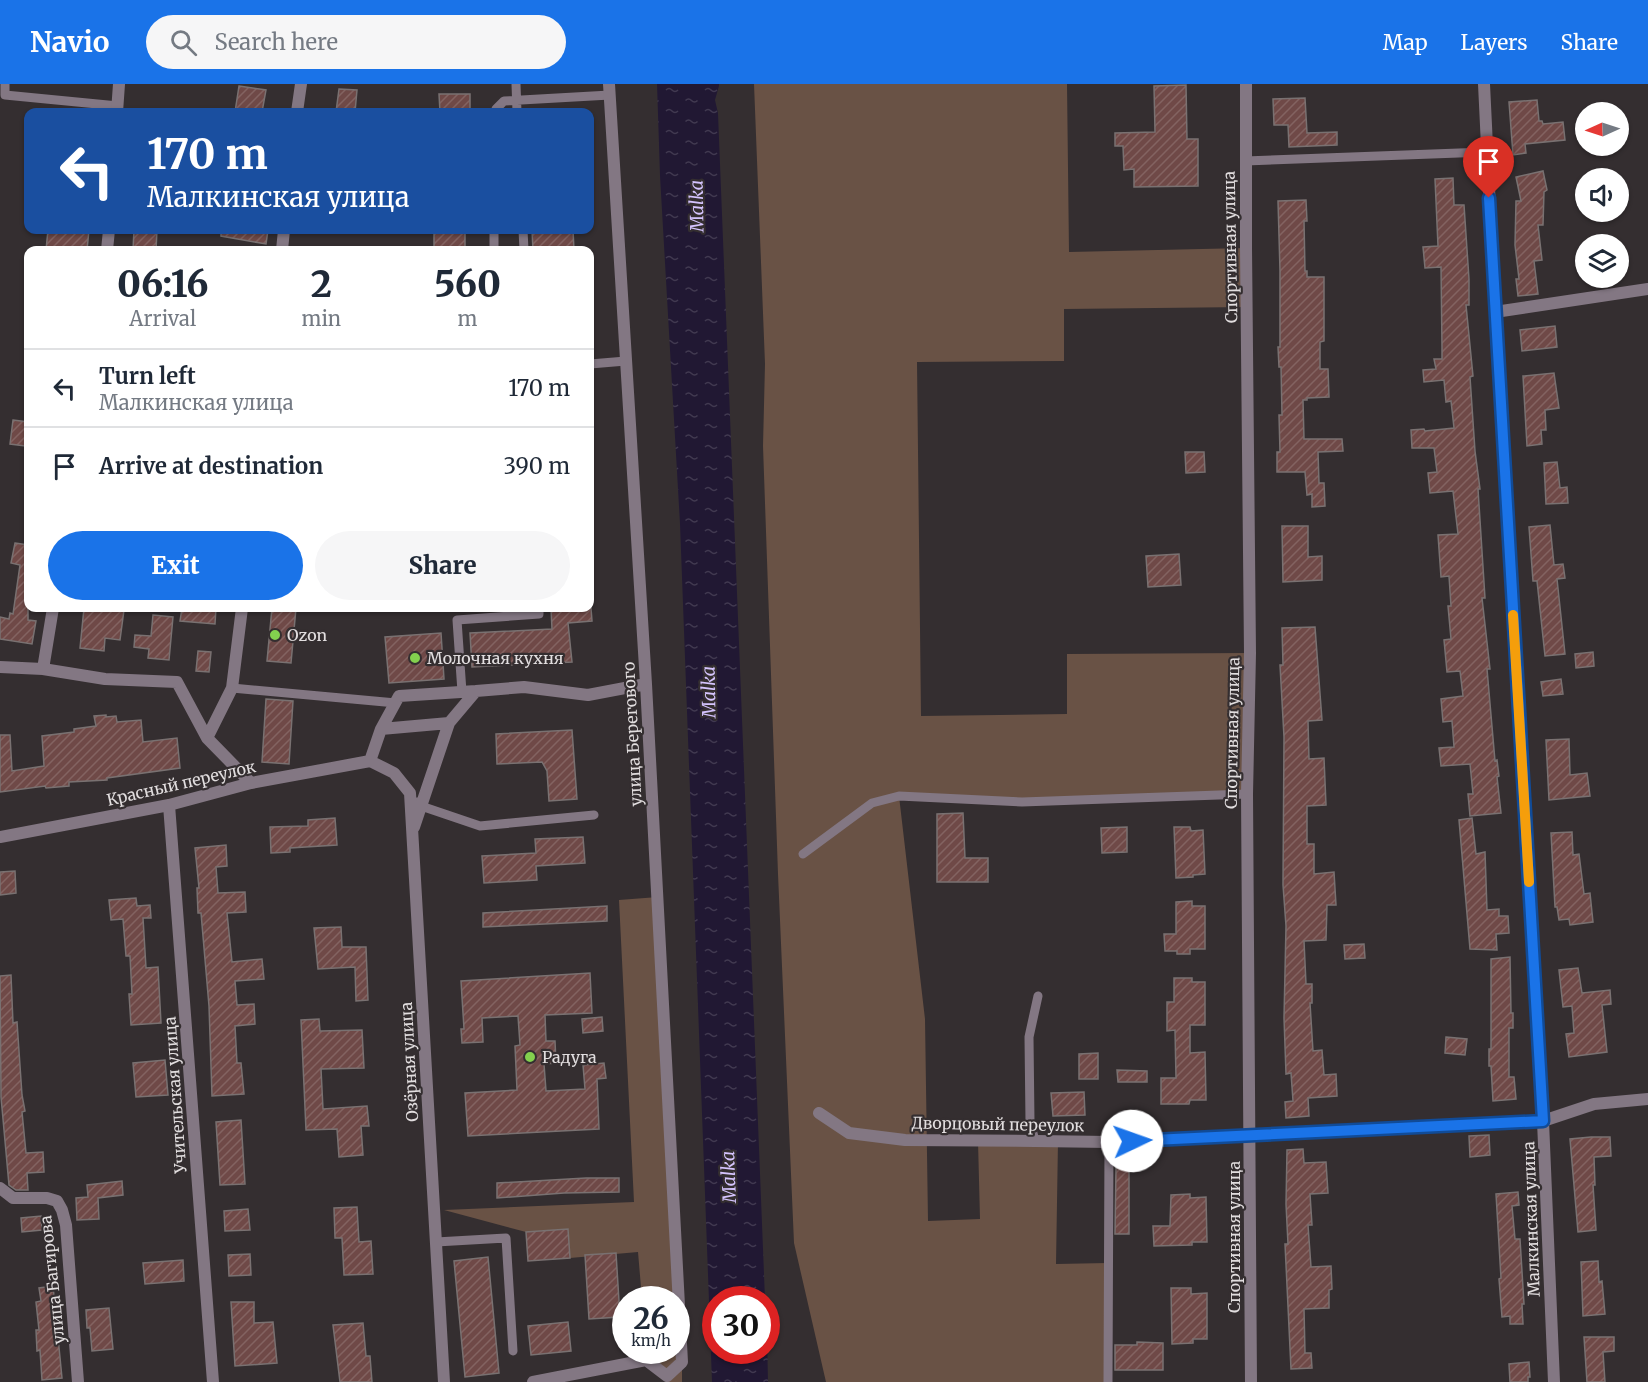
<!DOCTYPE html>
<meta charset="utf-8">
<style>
body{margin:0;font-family:Merriweather,serif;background:#f6f6f7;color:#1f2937;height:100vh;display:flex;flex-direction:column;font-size:22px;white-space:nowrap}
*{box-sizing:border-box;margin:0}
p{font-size:20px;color:#747a83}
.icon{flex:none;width:33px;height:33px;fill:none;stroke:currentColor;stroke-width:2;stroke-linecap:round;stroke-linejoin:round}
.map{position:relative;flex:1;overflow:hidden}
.side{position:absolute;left:24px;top:162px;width:570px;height:366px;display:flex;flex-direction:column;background:#fff;border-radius:12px;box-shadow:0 2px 4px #0004}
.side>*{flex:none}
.banner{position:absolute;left:24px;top:24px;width:570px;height:126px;border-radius:12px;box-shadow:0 2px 4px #0004;background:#1a4fa0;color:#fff;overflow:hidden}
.needle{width:39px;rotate:267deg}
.tools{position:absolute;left:1575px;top:18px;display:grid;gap:12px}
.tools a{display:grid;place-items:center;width:54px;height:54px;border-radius:50%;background:#fff;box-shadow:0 2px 4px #0004;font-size:30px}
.speed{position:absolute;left:612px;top:1202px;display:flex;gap:12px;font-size:30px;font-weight:700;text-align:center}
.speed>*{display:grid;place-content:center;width:78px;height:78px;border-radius:50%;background:#fff;box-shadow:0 2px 4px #0004;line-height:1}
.speed small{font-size:15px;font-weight:400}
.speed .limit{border:9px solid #d22;background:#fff;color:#111}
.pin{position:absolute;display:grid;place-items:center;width:51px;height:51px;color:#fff;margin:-62px -26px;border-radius:50% 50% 50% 0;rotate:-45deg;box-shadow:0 0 6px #0007}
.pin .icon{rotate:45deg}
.me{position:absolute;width:66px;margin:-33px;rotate:87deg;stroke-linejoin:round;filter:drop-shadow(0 0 4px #0008)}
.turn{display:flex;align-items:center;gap:21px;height:126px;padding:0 24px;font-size:27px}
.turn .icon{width:78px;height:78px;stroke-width:2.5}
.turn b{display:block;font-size:42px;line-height:51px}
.eta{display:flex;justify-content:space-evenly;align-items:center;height:102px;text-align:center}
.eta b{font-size:36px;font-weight:800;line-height:42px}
.cta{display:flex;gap:12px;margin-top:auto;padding:12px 24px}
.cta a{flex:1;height:69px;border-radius:36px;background:#1a73e8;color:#fff;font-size:24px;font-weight:800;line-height:69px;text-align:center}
.cta a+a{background:#f6f6f7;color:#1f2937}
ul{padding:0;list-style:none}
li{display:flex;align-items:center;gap:18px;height:78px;padding:0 24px;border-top:2px solid #e0e1e3}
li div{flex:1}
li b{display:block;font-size:22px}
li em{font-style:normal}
header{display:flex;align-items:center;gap:36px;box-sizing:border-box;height:84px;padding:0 30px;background:#1a73e8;color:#fff}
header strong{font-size:28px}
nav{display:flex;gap:33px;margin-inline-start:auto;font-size:21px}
.search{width:420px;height:54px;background:#f6f6f7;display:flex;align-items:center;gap:15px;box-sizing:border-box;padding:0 21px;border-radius:33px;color:#747a83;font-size:22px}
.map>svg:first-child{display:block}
.grass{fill:#695245}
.water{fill:url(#water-ripples)}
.building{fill:url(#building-hatch);stroke:#797171;stroke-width:1.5}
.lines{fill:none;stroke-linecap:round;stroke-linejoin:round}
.service{stroke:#837783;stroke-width:9}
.minor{stroke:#837783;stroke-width:12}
.route-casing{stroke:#114b97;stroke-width:15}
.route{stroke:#1a73e8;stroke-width:10}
.slow{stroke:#f59e0b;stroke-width:10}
.poi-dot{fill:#83d04e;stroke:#342e30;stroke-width:2}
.labels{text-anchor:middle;stroke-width:4.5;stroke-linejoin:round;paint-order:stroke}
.street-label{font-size:16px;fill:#e2dedf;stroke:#342e30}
.poi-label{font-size:16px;fill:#e2dedf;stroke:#342e30;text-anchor:start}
.water-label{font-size:18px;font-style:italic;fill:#d5c4fe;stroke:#342e30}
</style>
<header>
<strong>Navio</strong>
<div class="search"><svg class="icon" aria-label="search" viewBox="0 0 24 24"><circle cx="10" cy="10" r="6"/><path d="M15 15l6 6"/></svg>Search here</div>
<nav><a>Map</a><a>Layers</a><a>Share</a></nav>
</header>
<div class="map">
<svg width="1648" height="1298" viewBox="0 0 1648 1298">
<defs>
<pattern id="water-ripples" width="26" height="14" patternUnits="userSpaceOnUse" patternTransform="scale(1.5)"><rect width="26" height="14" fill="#211833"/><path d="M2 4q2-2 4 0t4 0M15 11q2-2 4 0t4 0" fill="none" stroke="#413950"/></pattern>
<pattern id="building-hatch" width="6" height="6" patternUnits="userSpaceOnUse" patternTransform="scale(1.5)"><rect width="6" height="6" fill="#6f4947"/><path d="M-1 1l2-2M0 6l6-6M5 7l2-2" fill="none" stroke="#836361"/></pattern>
</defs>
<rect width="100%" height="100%" fill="#342e30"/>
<!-- grass -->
<path class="grass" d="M754 0H1067L1069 168 1246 164 1247 223 1064 225V277L917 278 921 632 1067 630V570L1250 569 1247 710 1022 718 899 712 925 935 928 1137 980 1135 978 1057H1058L1056 1180 1108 1179V1298H826L794 1159 778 790 763 362 765 280Z
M658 813 682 1278V1298H665L667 1292 646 1276V1266H676V1215H642L638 1168 570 1174 568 1145 526 1148 444 1126 634 1118 619 816Z"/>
<!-- water -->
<path class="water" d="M657 0H719V2L715 16 718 29 765 1215H716V1266H766L767 1249 768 1298H712L680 440 660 92Z"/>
<!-- building -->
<path class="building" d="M1186 1 1187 55H1198V102L1134 103V85L1124 86 1123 62H1115V49L1155 48 1154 2Z
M239 2 266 6 262 28H235Z
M339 5 357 6 355 28H336Z
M439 10H470V28H440Z
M1305 14 1307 49 1337 48V61L1289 63 1288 41H1274L1273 15Z
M1537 16 1539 37H1542L1543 40 1563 38 1565 56 1525 60 1526 69 1513 71 1509 18Z
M1543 87 1547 106 1544 108 1543 141H1538L1542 176 1534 177 1538 210 1518 212 1516 195H1519L1515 161 1516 117H1521L1516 93Z
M1453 94 1454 121H1464L1469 195V221H1466L1473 292 1470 293 1475 367 1480 405H1478L1485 514H1482L1490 585H1487L1495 677 1497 676 1499 692 1497 693 1501 729 1470 732 1468 710H1473L1470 680 1441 682 1439 664 1454 663 1452 637 1443 638 1441 615 1463 612 1460 587 1447 588 1444 556 1451 555 1448 522H1451L1449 492 1441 493 1438 451 1458 450 1453 407 1430 409 1428 389 1437 388 1434 364H1412L1411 346 1424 345 1425 347 1454 344 1451 317 1446 318 1444 296 1424 298 1423 286 1436 285 1434 275H1442V264L1441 183 1425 184 1423 163 1438 162 1435 95Z
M1306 116 1307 137H1304L1305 187H1307V193H1324V257L1320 258V285H1328L1329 313 1307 314V316H1303L1304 355H1342L1343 367 1318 368 1319 399H1324L1325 422 1312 423V410L1307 411 1305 388H1277V368H1280L1279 331H1282L1281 283H1279L1278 263H1280V187L1278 117Z
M48 146H89L87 166H46Z
M134 146H157L156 166H133Z
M221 146H268L266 160 221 152Z
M434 146H465V166H434Z
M532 146H573L574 166H533Z
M1555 242 1557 263 1522 267 1520 246Z
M1554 289 1559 324 1545 326 1546 346H1541L1542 360 1527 362 1523 292Z
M13 336 28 338 25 362 10 360Z
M1185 368H1204L1205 388 1186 389Z
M1557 378 1560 404 1567 403 1568 419 1546 420 1544 379Z
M1550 441 1554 481 1563 480 1565 494 1557 495 1565 570 1545 572 1537 497H1533L1529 443Z
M1282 442H1308V473L1322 472V496L1283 498Z
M15 459 28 461V536L36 537 32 560 0 555V533L9 535 10 529 13 530 20 481 11 479Z
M1179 470 1181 501 1148 503 1146 472Z
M84 524 124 526 120 556 105 554 104 567 80 564Z
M182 524H216L215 540 180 537Z
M272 524H296L291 579 267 577Z
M551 524H591L592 537 568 539 572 578 472 583 470 549 552 545Z
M153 531 173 533 169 576 148 574 149 565 134 563 135 551 151 552Z
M1315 543 1322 636 1308 637 1309 675 1324 674 1326 721 1307 722V760H1314V790L1334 788 1336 821H1327L1326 856 1304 857 1306 900H1312V919H1310L1313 967 1322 966 1324 991 1336 990 1337 1012 1308 1014 1309 1032 1286 1034 1285 1018 1293 1017 1291 989 1286 990 1284 934 1286 842 1283 801 1284 653 1280 581H1283L1282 544Z
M441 549 444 595 389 599 385 553Z
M198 567 211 568 209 588 196 587Z
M1593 568 1594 582 1576 584 1575 570Z
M1561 595 1563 610 1543 612 1541 598Z
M266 615 293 617 289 680 262 678Z
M106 631V633L116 632 117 638 141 636 143 658 177 654 180 684 107 694V696L69 698V702L46 704 45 702 0 708V651H10L12 687 44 682 42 652 74 648V645L96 642 94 632Z
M572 646 577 715 549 717 547 687 542 678 497 680 496 650Z
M1569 655 1570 691 1587 689 1590 712 1549 716 1546 656Z
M963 729 965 774H988V798H937V730Z
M335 734 337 761 290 764V768L271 769 270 743 308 742V736Z
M1472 734 1476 770 1485 768 1487 826 1499 825V832H1508L1509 849 1496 850 1497 866 1470 865 1459 736Z
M1127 743V768L1102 769 1101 744Z
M1174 743H1190L1191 747 1203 746 1205 790 1193 791V793L1176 794Z
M1572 748 1573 771 1579 770 1584 810 1590 809 1593 838 1570 841 1569 835 1559 836 1557 823H1555L1551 749Z
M583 753 585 779 536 782 537 796 484 799 482 772 536 769 535 755Z
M226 761 227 782 216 783 218 809 245 808 246 828 227 829 232 878 262 875 264 895 235 897 237 921 254 920 255 940 235 942 237 979H241L244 1010 212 1012 209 922 201 829H198L197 804H199L195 764Z
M15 787 16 809 0 811V788Z
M136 814 137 822 150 821 151 834H143L146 884 158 883 161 939 131 941 129 910H132L130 872H126L123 835 111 836 109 816Z
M1192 817V822H1205V865H1190V870H1177V867H1165L1164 850H1176V818Z
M607 822V837L483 843V829Z
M341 843 342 863H366L368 916 356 917 355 883 318 885 314 844Z
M1364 860 1365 874 1345 875 1344 861Z
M1510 873 1511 929H1513V944H1509V993H1514L1516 1015 1493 1017 1491 982H1489V965H1491V875Z
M1578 884 1582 909 1610 906 1611 920 1602 921 1607 968 1569 973 1566 950 1574 949 1572 922 1563 923 1559 886Z
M590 889 592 929 545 931 546 957H555L556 979 544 980 546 1007 585 1005 583 981 604 979 606 994 597 995 599 1045 468 1052 465 1009 517 1006 515 962 520 961 518 932 482 934 483 958 462 959 461 945H464L461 897Z
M11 891 13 939 17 938 22 1011 25 1027 22 1028 26 1069 43 1068 44 1088 27 1089 28 1106H16L9 1101 1 1013 0 892Z
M1174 894H1192V898H1205V941H1190V969L1205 968 1206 1016H1190L1189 1020H1161V994H1176L1175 946 1167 947V918H1174Z
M602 933 603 947 583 949 582 935Z
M319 935 320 947 362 946 364 984 321 985 323 1025 367 1022 369 1042H361L363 1071 339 1073 337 1045 306 1046 301 936Z
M1446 953 1467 955 1465 971 1445 969Z
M1098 969V995H1079V970Z
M165 976 168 1011 136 1013 133 979Z
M1117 986 1147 987V998H1118Z
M1084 1008 1085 1031 1053 1032 1051 1009Z
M241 1036 245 1100 220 1101 216 1038Z
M1489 1051 1490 1071 1470 1073 1469 1052Z
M1591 1053H1610L1611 1072 1594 1073 1595 1101H1593L1596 1146 1578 1148 1570 1055Z
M1303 1065 1304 1079 1326 1078 1328 1109 1310 1110 1312 1141H1308L1311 1183 1331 1182 1332 1205 1329 1206V1224L1304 1225 1305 1269H1311L1312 1284 1291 1285 1285 1160H1288L1286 1120 1287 1066Z
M1116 1084H1129V1150H1115Z
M586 1094H619V1108L564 1109 497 1114V1099Z
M122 1097 123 1111 98 1114 99 1135 77 1136 76 1114 88 1113 87 1101Z
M1518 1108 1519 1121 1512 1122 1515 1155H1520L1524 1220H1522L1523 1240H1510V1232L1502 1233 1499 1195 1501 1194 1496 1110Z
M1190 1110V1114L1206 1113 1207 1158H1192V1161L1154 1162 1153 1142H1170L1171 1111Z
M357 1123 359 1158 371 1157 373 1190 344 1191 342 1154H335L334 1124Z
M248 1125 250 1146 225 1147 224 1127Z
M41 1132 42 1146 22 1148 21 1134Z
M568 1145 570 1174 528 1177 526 1148Z
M616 1169 620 1233 589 1235 585 1171Z
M250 1170 251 1191 229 1192 228 1171Z
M488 1173 499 1289 465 1293 454 1177Z
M183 1176 184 1197 145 1200 143 1179Z
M1598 1177 1599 1198 1602 1197 1605 1230 1583 1232 1581 1178Z
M53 1202 62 1294 42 1296 40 1266 37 1267 36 1246H39L36 1218 41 1217 39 1204Z
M1171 1204H1191V1210L1207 1209V1255H1193V1259L1172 1260Z
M231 1218H254V1239L273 1238 277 1279 235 1282Z
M109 1224 113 1265 92 1267 90 1244H87L86 1226Z
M568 1238 571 1267 531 1271 528 1242Z
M363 1239 366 1272H370L372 1298H340L333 1241Z
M1584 1253H1614V1267L1603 1268 1605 1298H1587Z
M1137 1258 1163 1259V1286H1115V1261H1137Z
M1529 1278 1530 1293H1528V1298H1510L1509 1280Z"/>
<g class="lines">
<!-- service -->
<path class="service" d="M5 0V11L118 22
M516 0 517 28
M496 28V25L504 17 610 11
M1245 77 1486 68
M523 146 524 166
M494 166V146
M590 280 626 277
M232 604 396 619
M462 608 457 536 539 530V524
M417 718 421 722 480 742 594 731
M803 770 872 719 899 712 1022 718 1247 710
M1035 1057 1030 1038 1029 953 1038 912
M436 1158 506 1154 513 1267
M1108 1298 1109 1058"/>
<!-- minor -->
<path class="minor" d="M609 0 646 600 682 1278 667 1292
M1246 0V164L1250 569 1247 710 1251 1298
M1484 0 1495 228 1543 1037 1554 1298
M117 28 119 0
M297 28 301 0
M107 166 109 146
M282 166 284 146
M1495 228 1648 205
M0 583 43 585 105 595 177 598 207 654 251 699
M43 585 53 524
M381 645 399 612 476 607
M207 654 232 604 242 524
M370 677 394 689 410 709 444 1298
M370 677 381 645 449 639
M169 721 213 1298
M414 743 449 639 476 607 524 603 588 611 646 600
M0 753 169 721 251 699 370 677
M819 1029 849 1049 905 1056 1035 1057 1109 1058 1543 1037 1594 1020 1648 1015
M0 1104 13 1114H47L57 1117 62 1126 66 1141 78 1298
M533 1298 646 1276 667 1292"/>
</g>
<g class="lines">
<!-- route casing -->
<g class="route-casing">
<path id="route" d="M1132 1057 1543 1037 1489 114"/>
</g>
<!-- route -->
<use href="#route" class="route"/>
<!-- slow -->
<path class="slow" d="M1513 531 1529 798"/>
</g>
<!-- markers -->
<g class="poi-dot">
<circle cx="275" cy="551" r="6"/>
<circle cx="415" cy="574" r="6"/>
<circle cx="530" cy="973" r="6"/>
</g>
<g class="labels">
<!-- street labels -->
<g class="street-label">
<text transform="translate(1230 163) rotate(-91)" y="6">Спортивная улица</text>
<text transform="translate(1232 649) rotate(-89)" y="6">Спортивная улица</text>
<text transform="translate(632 650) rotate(-93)" y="6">улица Берегового</text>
<text transform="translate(181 699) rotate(-13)" y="6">Красный переулок</text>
<text transform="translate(409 978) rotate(-93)" y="6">Озёрная улица</text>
<text transform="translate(175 1011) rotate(-94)" y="6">Учительская улица</text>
<text transform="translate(998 1040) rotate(1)" y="6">Дворцовый переулок</text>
<text transform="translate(1531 1135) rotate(-92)" y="6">Малкинская улица</text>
<text transform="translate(1234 1153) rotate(-90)" y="6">Спортивная улица</text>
<text transform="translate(52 1196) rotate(-96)" y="6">улица Багирова</text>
</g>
<!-- poi labels -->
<g class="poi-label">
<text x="287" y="557">Ozon</text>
<text x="427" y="580">Молочная кухня</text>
<text x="542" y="979">Радуга</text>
</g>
<!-- water labels -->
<g class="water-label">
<text transform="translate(697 122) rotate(-91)" y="6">Malka</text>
<text transform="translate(709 608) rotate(-91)" y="6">Malka</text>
<text transform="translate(729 1093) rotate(-92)" y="6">Malka</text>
</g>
</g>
</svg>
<div class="tools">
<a><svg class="needle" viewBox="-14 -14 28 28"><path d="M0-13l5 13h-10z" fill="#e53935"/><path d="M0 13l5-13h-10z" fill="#747a83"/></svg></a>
<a><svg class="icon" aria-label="sound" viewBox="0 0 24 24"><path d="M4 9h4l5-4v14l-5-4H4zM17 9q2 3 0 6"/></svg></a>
<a><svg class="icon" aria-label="layers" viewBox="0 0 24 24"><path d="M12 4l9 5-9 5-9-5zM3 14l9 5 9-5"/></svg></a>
</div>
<div class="speed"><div>26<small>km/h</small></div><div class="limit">30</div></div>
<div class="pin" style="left:1489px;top:114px;background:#d93025"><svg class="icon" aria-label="arrive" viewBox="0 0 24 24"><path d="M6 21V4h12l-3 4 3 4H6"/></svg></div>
<svg class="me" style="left:1132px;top:1057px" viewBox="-20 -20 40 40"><circle r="19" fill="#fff"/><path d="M0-13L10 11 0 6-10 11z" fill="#1a73e8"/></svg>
<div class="banner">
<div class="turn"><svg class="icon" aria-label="left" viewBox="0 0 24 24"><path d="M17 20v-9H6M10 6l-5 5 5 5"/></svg><div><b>170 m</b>Малкинская улица</div></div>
</div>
<section class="side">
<div class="eta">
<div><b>06:16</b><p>Arrival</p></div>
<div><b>2</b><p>min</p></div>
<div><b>560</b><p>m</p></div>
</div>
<ul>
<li><svg class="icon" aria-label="left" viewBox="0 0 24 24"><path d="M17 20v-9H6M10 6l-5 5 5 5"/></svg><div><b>Turn left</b><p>Малкинская улица</p></div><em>170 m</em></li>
<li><svg class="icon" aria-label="arrive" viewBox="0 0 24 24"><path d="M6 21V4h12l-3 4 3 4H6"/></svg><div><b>Arrive at destination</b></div><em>390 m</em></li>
</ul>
<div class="cta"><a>Exit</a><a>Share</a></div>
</section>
</div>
